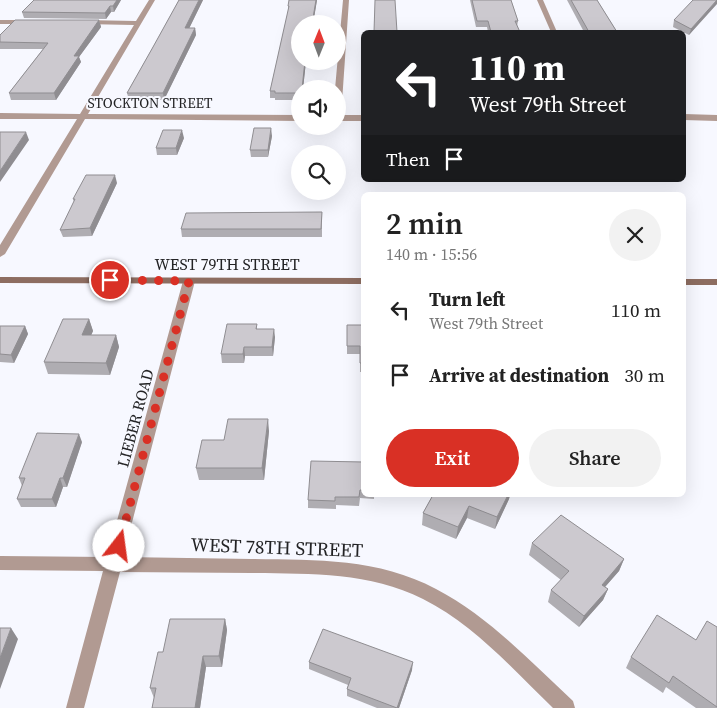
<!DOCTYPE html>
<meta charset="utf-8">
<style>
body{margin:0;font-family:"Source Serif 4",serif;background:#f2f2f2;color:#222;height:100vh;display:flex;flex-direction:column;font-size:19px;white-space:nowrap}
*{box-sizing:border-box;margin:0}
p{font-size:16px;color:#767676}
.icon{flex:none;width:28px;height:28px;fill:none;stroke:currentColor;stroke-width:2;stroke-linecap:round;stroke-linejoin:round}
.map{position:relative;flex:1;overflow:hidden}
.sheet{position:absolute;left:361px;top:192px;width:325px;height:305px;display:flex;flex-direction:column;background:#fff;border-radius:8px;box-shadow:0 5px 20px #0002}
.sheet>*{flex:none}
.top-card{position:absolute;left:361px;top:30px;width:325px;height:152px;border-radius:8px;box-shadow:0 5px 20px #0002;background:#202124;color:#fff;overflow:hidden}
.needle{width:32px;rotate:1deg}
.fabs{position:absolute;left:291px;top:15px;display:grid;gap:10px}
.fabs a{display:grid;place-items:center;width:55px;height:55px;border-radius:50%;background:#fff;box-shadow:0 5px 20px #0002;font-size:25px}
.pin{position:absolute;display:grid;place-items:center;width:42px;height:42px;color:#fff;margin:-21px;border:2px solid #fff;border-radius:50%;box-shadow:0 1px 5px #0007}
.me{position:absolute;width:55px;margin:-28px;rotate:15deg;stroke-linejoin:round;filter:drop-shadow(0 0 4px #0008)}
.turn{display:flex;align-items:center;gap:18px;height:105px;padding:0 25px;font-size:22px}
.turn .icon{width:65px;height:65px;stroke-width:2.5}
.turn b{display:block;font-size:35px;line-height:42px}
.then{display:flex;align-items:center;height:48px;padding:0 25px;background:#0003;gap:10px;font-size:19px}
.round{display:grid;place-items:center;flex:none;width:52px;height:52px;border-radius:26px;background:#f2f2f2}
.overview{display:flex;align-items:center;justify-content:space-between;height:85px;padding:0 25px}
h1{font-size:30px;font-weight:600;line-height:38px}
.action{display:flex;gap:10px;margin-top:auto;padding:10px 25px}
.action a{flex:1;height:58px;border-radius:30px;background:#d93025;color:#fff;font-size:20px;font-weight:600;line-height:58px;text-align:center}
.action a+a{background:#f2f2f2;color:#222}
ul{padding:0;list-style:none}
li{display:flex;align-items:center;gap:15px;height:65px;padding:0 25px}
li div{flex:1}
li b{display:block;font-size:19px}
li em{font-style:normal}
.map>svg:first-child{display:block}
.lines{fill:none;stroke-linecap:round;stroke-linejoin:round}
.street{fill:#b19a92;fill-rule:evenodd}
.secondary{fill:#8d6d61;fill-rule:evenodd}
.wall{fill:#afadb2}
.shaded-wall{fill:#8f8d91}
.building{fill:#ccc9cf;stroke:#8f8d91}
.route{stroke:#d93025;stroke-width:9;stroke-dasharray:0 16.2}
.labels{text-anchor:middle;stroke-width:4;stroke-linejoin:round;paint-order:stroke}
.far-street-label{font-size:14px;fill:#232325;stroke:#f7f8ff}
.street-label{font-size:16px;fill:#232325;stroke:#f7f8ff}
.near-street-label{font-size:19px;fill:#232325;stroke:#f7f8ff}
</style>
<div class="map">
<svg width="717" height="708" viewBox="0 0 717 708">
<rect width="100%" height="100%" fill="#f7f8ff"/>
<g class="lines">
<!-- street -->
<path class="street" d="M149 0H155L88 114 300 115V121L85 119 5 254 0 257V245L77 119H0V113L80 114 134 25 83 24 80 22 83 20 136 21Z
M343 0H349L342 102 338 104V89H335Z
M537 0H543L557 32H551Z
M0 20H28L31 22 28 24H0Z
M684 114 717 115V121L684 120Z
M338 115H364V121H338Z
M189 278 195 281 123 557C166 558 209 558 252 559 315 560 378 558 436 589 488 616 530 661 573 701L575 708H553C513 669 473 624 423 599 369 572 311 574 252 573 208 573 164 572 120 572L84 708H66L103 571 0 570V556L107 557 183 281Z"/>
<!-- secondary -->
<path class="secondary" d="M0 277 364 278V284L0 283Z
M684 279H717V285H684Z"/>
</g>
<!-- wall -->
<path class="wall" d="M34 0H121L114 12H111L106 19 24 18 22 12Z
M179 0H203L189 28H195L196 35 164 100H129L127 93 153 47Z
M317 0 313 24H300V61H306L303 89H300V100H275V98H270V91L288 12V6Z
M470 0H511L518 21 517 26 520 32H488L487 27H476Z
M567 0H597L617 32H584Z
M717 0 689 35 673 27 674 20Z
M99 20 101 27 79 57 81 62 56 100H11L9 93 43 49H0V35Z
M272 136 268 157H251L250 150Z
M184 138 177 155H157L156 148Z
M117 183 92 236 63 237 60 230 74 202 73 199Z
M322 212V237H182L181 229Z
M89 319 93 331 91 335H116L119 347 110 375 48 374 44 362Z
M257 324V329L275 337 273 356H245L244 363H222L221 354Z
M347 325H364V372H360V354H347Z
M0 326H25L28 334 14 363 0 362Z
M269 431 264 480H199L196 468 224 440Z
M82 442 67 487H63L56 507H21L17 499 22 486 19 478Z
M364 462V495H374V499L360 498 359 506 336 505V509L308 508V500Z
M433 495H510L509 499 495 529 467 518 456 539 422 525 423 513Z
M532 543 624 559 619 571 605 587 608 589 603 600 579 627 548 602 551 590 561 580 529 555Z
M225 619 227 630 222 667H206L200 708H152L154 698 150 688 163 652Z
M717 627V708H696L666 687 663 693 626 668 631 657 696 640Z
M309 662 412 670 399 708H377L347 696V689L348 685 309 669Z"/>
<!-- shaded-wall -->
<path class="shaded-wall" d="M117 0H121L114 12 113 6Z
M199 0H203L186 35 185 28Z
M316 0H317L313 24H312Z
M717 0V4L689 35 691 29Z
M110 6 111 12 106 19 105 13Z
M99 20 101 27 79 57 81 62 56 100 54 93 74 56Z
M195 28 196 35 164 100 163 93Z
M305 61H306L303 89H302Z
M271 128 272 136 268 157V150Z
M182 130 184 138 177 155 176 148Z
M26 132 29 140 0 182V171Z
M115 175 117 183 92 236 90 228Z
M89 319 93 331 86 347 82 335Z
M25 326 28 334 14 363 11 355Z
M274 329 275 337 273 356 272 347Z
M116 335 119 347 110 375 106 363Z
M244 347 245 356 244 363 243 354Z
M268 419 269 431 264 480 262 468Z
M79 434 82 442 67 487 63 478Z
M60 478 63 487 56 507 52 499Z
M508 495H510L509 499 495 529 497 517Z
M469 506 467 518 456 539 458 527Z
M624 559 619 571 597 596 602 585Z
M608 589 603 600 579 627 584 616Z
M225 619 227 630 222 667 219 656Z
M11 628 18 639 0 689V658Z
M203 656 206 667 200 708H195Z
M413 662 412 670 399 708H397Z"/>
<!-- building -->
<path class="building" d="M34 0H117L113 6H110L105 13 22 12Z
M179 0H199L185 28H195L163 93H127L153 47Z
M289 0H316L312 24H300V61H305L302 89H300V93H275V91H270L289 6H288Z
M375 0H395L397 32H374Z
M472 0H511L518 21H515L520 32H491L488 21H477Z
M571 0H597L617 32H589Z
M693 0H717L691 29 674 20Z
M15 20H99L74 56H79L54 93H9L48 43 0 42V35Z
M254 128H271L268 150H250Z
M163 130H182L176 148H156Z
M0 132H26L0 171Z
M86 175H115L90 228 60 230 75 199H73Z
M322 212 321 229H181L186 213Z
M63 319H89L82 335H116L106 363 44 362Z
M227 324H257L256 329H274L272 347H244L243 354H221Z
M347 325H364V363H360V346H347Z
M0 326H25L11 355 0 354Z
M228 419H268L262 468H196L202 440H224Z
M37 433 79 434 63 478H60L52 499H17L25 478H19Z
M311 461 364 462V490H360L359 497H335V501L308 500Z
M433 495H508L497 517 469 506 458 527 423 513Z
M561 515 624 559 602 585 608 589 584 616 551 590 569 571 532 543Z
M657 615 696 640 707 621 717 627V707L673 676 669 683 631 657Z
M170 619H225L219 656H203L195 708H152L156 688H150L158 652H163Z
M0 628H11L0 658Z
M323 629 413 662 397 708 347 689 351 678 309 662Z"/>
<g class="lines">
<!-- route -->
<path class="route" d="M110 280 189 281 119 546"/>
</g>
<g class="labels">
<!-- far-street labels -->
<g class="far-street-label">
<text x="150" y="108">STOCKTON STREET</text>
</g>
<!-- street labels -->
<g class="street-label">
<text x="227" y="270">WEST 79TH STREET</text>
<text transform="translate(135 418) rotate(-75)" y="6">LIEBER ROAD</text>
</g>
<!-- near-street labels -->
<g class="near-street-label">
<text transform="translate(277 547) rotate(2)" y="7">WEST 78TH STREET</text>
</g>
</g>
</svg>
<div class="fabs">
<a><svg class="needle" viewBox="-14 -14 28 28"><path d="M0-13l5 13h-10z" fill="#e53935"/><path d="M0 13l5-13h-10z" fill="#767676"/></svg></a>
<a><svg class="icon" aria-label="sound" viewBox="0 0 24 24"><path d="M4 9h4l5-4v14l-5-4H4zM17 9q2 3 0 6"/></svg></a>
<a><svg class="icon" aria-label="search" viewBox="0 0 24 24"><circle cx="10" cy="10" r="6"/><path d="M15 15l6 6"/></svg></a>
</div>
<div class="pin" style="left:110px;top:280px;background:#d93025"><svg class="icon" aria-label="arrive" viewBox="0 0 24 24"><path d="M6 21V4h12l-3 4 3 4H6"/></svg></div>
<svg class="me" style="left:119px;top:546px" viewBox="-20 -20 40 40"><circle r="19" fill="#fff"/><path d="M0-13L10 11 0 6-10 11z" fill="#d93025"/></svg>
<div class="top-card">
<div class="turn"><svg class="icon" aria-label="left" viewBox="0 0 24 24"><path d="M17 20v-9H6M10 6l-5 5 5 5"/></svg><div><b>110 m</b>West 79th Street</div></div>
<div class="then">Then<svg class="icon" aria-label="arrive" viewBox="0 0 24 24"><path d="M6 21V4h12l-3 4 3 4H6"/></svg></div>
</div>
<section class="sheet">
<div class="overview"><div><h1>2 min</h1><p>140 m · 15:56</p></div><a class="round"><svg class="icon" aria-label="close" viewBox="0 0 24 24"><path d="M6 6l12 12M18 6L6 18"/></svg></a></div>
<ul>
<li><svg class="icon" aria-label="left" viewBox="0 0 24 24"><path d="M17 20v-9H6M10 6l-5 5 5 5"/></svg><div><b>Turn left</b><p>West 79th Street</p></div><em>110 m</em></li>
<li><svg class="icon" aria-label="arrive" viewBox="0 0 24 24"><path d="M6 21V4h12l-3 4 3 4H6"/></svg><div><b>Arrive at destination</b></div><em>30 m</em></li>
</ul>
<div class="action"><a>Exit</a><a>Share</a></div>
</section>
</div>
